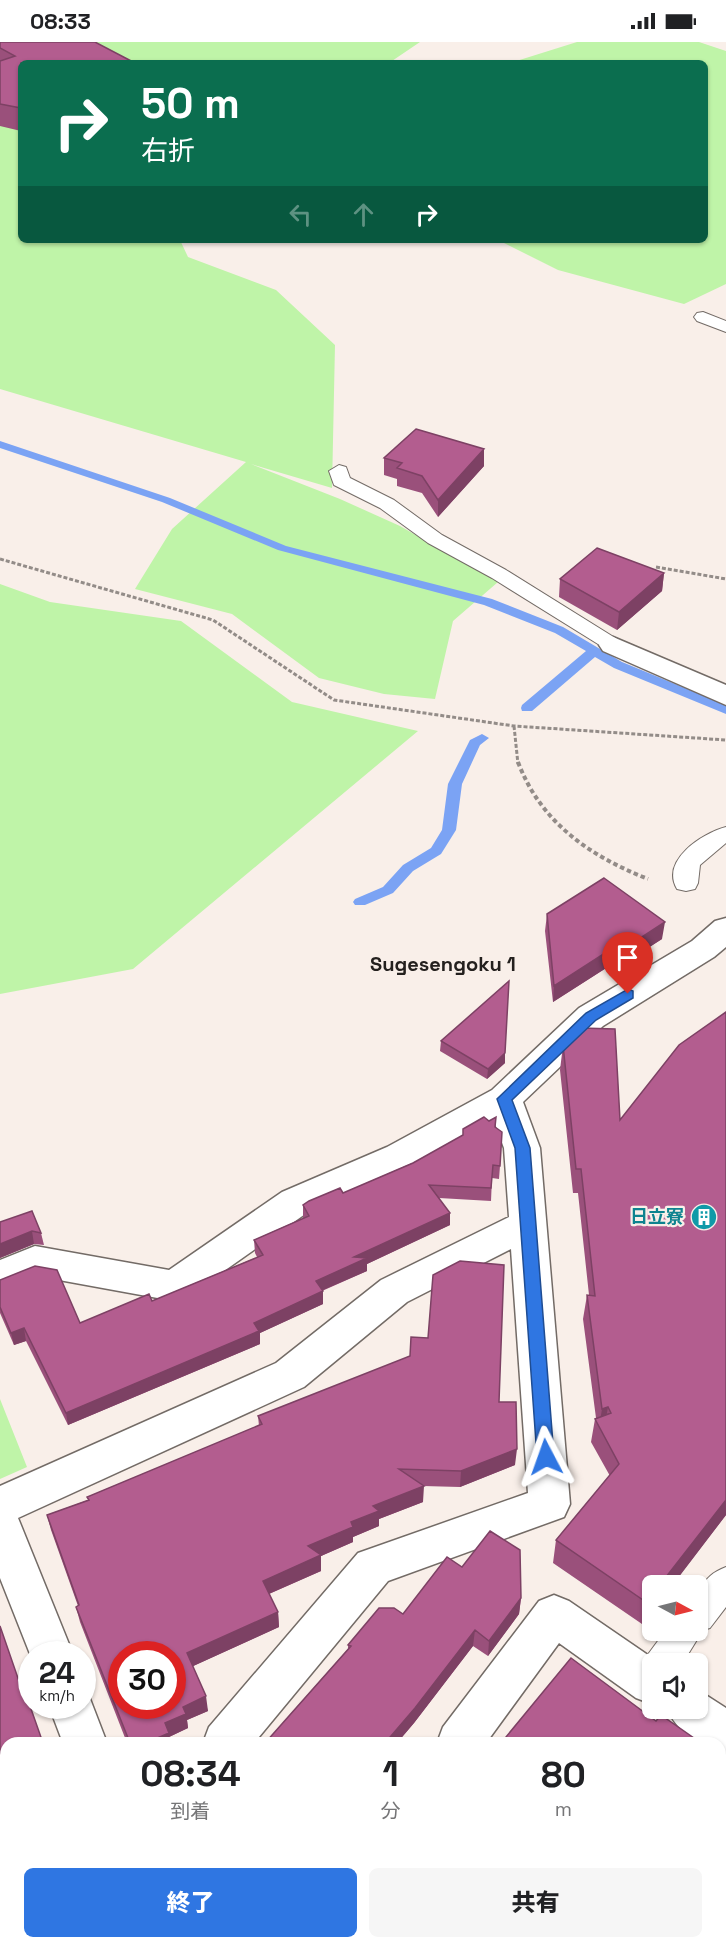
<!DOCTYPE html>
<html lang="ja">
<meta charset="utf-8">
<style>
body{margin:0;font-family:"Space Grotesk","Noto Sans JP",sans-serif;background:#f6f6f6;color:#202124;height:100vh;display:flex;flex-direction:column;font-size:22px;white-space:nowrap}
*{box-sizing:border-box;margin:0}
p{font-size:20px;color:#757577}
.icon{flex:none;width:33px;height:33px;fill:none;stroke:currentColor;stroke-width:2;stroke-linecap:round;stroke-linejoin:round}
.map{position:relative;flex:1;overflow:hidden}
.drawer{position:absolute;left:0px;top:1695px;width:726px;height:212px;display:flex;flex-direction:column;background:#fff;border-radius:18px 18px 0 0;box-shadow:0 2px 4px #0004}
.drawer>*{flex:none}
.guide{position:absolute;left:18px;top:18px;width:690px;height:183px;border-radius:9px;box-shadow:0 2px 4px #0004;background:#0b6e4f;color:#fff;overflow:hidden}
.needle{width:39px;rotate:97deg}
.controls{position:absolute;left:642px;top:1533px;display:grid;gap:12px}
.controls a{display:grid;place-items:center;width:66px;height:66px;border-radius:9px;background:#fff;box-shadow:0 2px 4px #0004;font-size:30px}
.speed{position:absolute;left:18px;top:1599px;display:flex;gap:12px;font-size:30px;font-weight:700;text-align:center}
.speed>*{display:grid;place-content:center;width:78px;height:78px;border-radius:50%;background:#fff;box-shadow:0 2px 4px #0004;line-height:1}
.speed small{font-size:15px;font-weight:400}
.speed .limit{border:9px solid #d22;background:#fff;color:#111}
.pin{position:absolute;display:grid;place-items:center;width:51px;height:51px;color:#fff;margin:-62px -26px;border-radius:50% 50% 50% 0;rotate:-45deg;box-shadow:0 0 6px #0007}
.pin .icon{rotate:45deg}
.me{position:absolute;width:66px;margin:-33px;rotate:356deg;stroke-linejoin:round;filter:drop-shadow(0 0 4px #0008)}
.turn{display:flex;align-items:center;gap:21px;height:126px;padding:0 24px;font-size:27px}
.turn .icon{width:78px;height:78px;stroke-width:2.5}
.turn b{display:block;font-size:42px;line-height:51px}
.lanes{display:flex;align-items:center;height:57px;padding:0 24px;background:#0003;justify-content:center;gap:30px;direction:ltr}
.lanes .off{opacity:.35}
.eta{display:flex;justify-content:space-evenly;align-items:center;height:102px;text-align:center}
.eta b{font-size:36px;font-weight:800;line-height:42px}
.action{display:flex;gap:12px;margin-top:auto;padding:12px 24px}
.action a{flex:1;height:69px;border-radius:9px;background:#2f76e2;color:#fff;font-size:24px;font-weight:800;line-height:69px;text-align:center}
.action a+a{background:#f6f6f6;color:#202124}
.status{display:flex;justify-content:space-between;align-items:center;height:42px;padding:0 30px;background:#fff;direction:ltr}
.status svg{height:16px;fill:currentColor}
.map>svg:first-child{display:block}
.green{fill:#bff4a8}
.lines{fill:none;stroke-linecap:round;stroke-linejoin:round}
.stream{fill:#7ba3f4;fill-rule:evenodd}
.lane-casing{stroke:#736b66;stroke-width:2}
.street-casing{stroke:#736b66;stroke-width:3}
.path-far1{stroke:#938c88;stroke-width:3;stroke-dasharray:4 2;stroke-linecap:butt}
.path{stroke:#938c88;stroke-width:4;stroke-dasharray:4.5 3;stroke-linecap:butt}
.lane{fill:#fff;fill-rule:evenodd}
.street{fill:#fff;fill-rule:evenodd}
.wall{fill:#9a507b}
.shaded-wall{fill:#7d4164}
.building{fill:#b35d8f;stroke:#7d4164;stroke-width:1.5;fill-rule:evenodd}
.route{fill:#2f76e2;stroke:#1f4d93;stroke-width:1.5}
.labels{text-anchor:middle;stroke-width:4.5;stroke-linejoin:round;paint-order:stroke}
.culture-label{font-size:18px;font-weight:bold;fill:#0d838f;stroke:#f9efe9;text-anchor:end}
.neighbourhood-label{font-size:20px;font-weight:bold;fill:#24201e;stroke:#f9efe9}
</style>
<div class="status"><b>08:33</b><svg viewBox="0 0 49 12"><path d="M0 12V9h3v3zM5 12V6h3v6zM10 12V3h3v9zM15 12V0h3v12zM26 1h20v11H26zM47 4h2v5h-2z"/></svg></div>
<div class="map">
<svg width="726" height="1906" viewBox="0 0 726 1906">
<rect width="100%" height="100%" fill="#f9efe9"/>
<!-- green -->
<path class="green" d="M0 0H420L389 21H21V198H180L188 215 276 248 335 303 332 446 251 422 340 457 400 484 498 540 453 579 435 657 384 652 319 636 232 572 135 547 172 487 246 420 0 347Z
M577 0H699L726 9V242L684 262 558 228 498 198H705V21H510Z
M0 542 50 560 181 579 292 660 418 689 133 927 0 952Z
M0 1357 27 1425 0 1437Z"/>
<g class="lines">
<!-- stream -->
<path class="stream" d="M0 399 170 456 286 504 492 557 563 585 622 620 726 663V672L614 626 595 615 532 669H522L521 666 522 663 586 609 555 591 484 563 278 508 162 460 0 406Z
M482 692 489 696 480 703 462 742 456 788 441 812 413 829 393 851 365 863H355L353 860 355 857 383 845 403 823 431 806 442 788 448 742 470 698Z"/>
<!-- lane casing -->
<g class="lane-casing">
<path id="lane" d="M703 270 726 279V290L697 279 694 275 697 271Z
M339 423 346 425 350 436 394 458 442 493 506 528 620 599 624 603 620 607H606L492 536 428 501 380 466 334 443 329 429Z
M726 785V801L700 823 698 841 695 847 686 849 677 847C660 818 703 791 726 785Z
M726 1525V1565L710 1586 703 1588 682 1622H652V1635L649 1633 644 1622 649 1611 666 1588H698C698 1560 694 1537 726 1525Z"/>
</g>
<!-- street casing -->
<g class="street-casing">
<path id="street" d="M613 595 726 643V663L603 609 599 603 603 597Z
M726 876V905L714 915 603 984 523 1060 540 1106 570 1462 564 1475 388 1539 254 1701H203L209 1685 358 1511 528 1451 511 1207 407 1260 304 1345 18 1476 73 1612H32V1617L0 1536V1444L276 1321 381 1238 509 1175 504 1106 494 1079 413 1125 308 1170 187 1255 174 1259 37 1234 0 1249V1218L35 1204 169 1228 282 1150 387 1105 492 1048 579 966 692 899 715 879Z
M554 1553 569 1559 661 1622H652V1662L636 1656 559 1601 486 1701H437L443 1685 539 1559Z
M82 1647 87 1649 107 1701H63L49 1664H82Z
M698 1648 726 1666V1714L720 1711V1701C695 1701 677 1690 667 1666H698Z
M19 1900H70L68 1906H17Z
M282 1900H332L330 1906H280Z
M412 1900H465L467 1906H414Z"/>
</g>
<!-- path-far1 -->
<path class="path-far1" d="M0 517 213 578 334 658 514 684 726 698
M656 525 726 537
M514 684 518 722"/>
<!-- path -->
<path class="path" d="M518 720C541 781 590 814 648 837"/>
<!-- lane -->
<use href="#lane" class="lane"/>
<!-- street -->
<use href="#street" class="street"/>
</g>
<!-- wall -->
<path class="wall" d="M0 0 21 21V89L0 84Z
M484 407V424L438 475 422 451 397 444V437L384 433V416Z
M664 531 662 549 617 588 559 555 560 537Z
M547 872 662 897 620 924 614 921 553 960 545 889Z
M726 970V1473L642 1582 553 1521 556 1498 610 1434 591 1400 595 1377 596 1376 583 1277 587 1253H589L578 1151H573L560 1028 563 1003 620 1078Z
M441 999 505 1021 487 1037 440 1009Z
M495 1085 500 1124 499 1137 492 1136 491 1159 439 1156 450 1183 367 1222V1229L322 1249 323 1262 260 1291V1302L68 1383 26 1299 14 1303 0 1271V1238L80 1281 152 1259 257 1215 255 1211 254 1198 303 1176V1163L343 1151Z
M0 1180 41 1191 44 1203 34 1202 0 1216Z
M499 1360 515 1423 460 1445 423 1444V1460L379 1477V1484L353 1495V1500L321 1514V1529L269 1552 278 1570 279 1585 193 1624 208 1669 187 1678 188 1686 169 1695 170 1701H127L80 1580 76 1565 78 1564 51 1488 47 1473 88 1458 87 1455 259 1384 258 1374Z
M462 1525 521 1556 519 1572 488 1614 473 1604 414 1681 397 1701H265L348 1607V1603L403 1572Z
M573 1900H720L726 1906H581Z"/>
<!-- shaded-wall -->
<path class="shaded-wall" d="M484 407V424L438 475V458Z
M664 531 662 549 617 588 619 570Z
M665 880 662 897 620 924 622 908Z
M616 904 614 921 553 960 554 944Z
M505 1011V1021L487 1037 488 1027Z
M450 1171V1183L367 1222V1229L316 1251V1239L354 1215Z
M32 1189 34 1202 0 1216V1202Z
M323 1249V1262L260 1291V1302L68 1383 66 1371 254 1281Z
M24 1286 26 1299 14 1303 11 1291Z
M608 1365 604 1388 599 1385 602 1367Z
M517 1407 515 1423 460 1445 461 1429Z
M424 1444 423 1460 379 1477V1484L353 1495V1500L321 1514V1529L264 1554 263 1539 308 1504 351 1480 373 1464Z
M726 1458V1473L672 1544H659Z
M652 1552V1568L642 1582 646 1560Z
M521 1556 519 1572 488 1614 489 1599Z
M278 1570 279 1585 189 1626 187 1611Z
M475 1588 473 1604 414 1681 397 1701H385Z
M206 1654 208 1669 187 1678 188 1686 169 1695 170 1701H146L183 1665Z
M0 1858 4 1868 0 1869Z
M6 1862V1874L2 1863Z
M222 1900H235L230 1906H217Z"/>
<!-- building -->
<path class="building" d="M0 0H95L135 21H21V66L0 62V19L15 14 0 6Z
M416 387 484 407 438 458 422 434 397 426 402 421 384 416Z
M597 506 664 531 619 570 560 537Z
M604 836 665 880 622 908 616 904 554 944 547 872Z
M509 939 505 1011 488 1027 441 999Z
M726 970V1458L659 1544H652V1552L646 1560 556 1498 619 1422 595 1377 611 1371 608 1365 602 1367 587 1253 595 1254 581 1127H576L563 1003 581 986 615 987 620 1078 679 1003Z
M484 1075 489 1079 496 1075 495 1085 502 1090 500 1124 493 1123 491 1146 429 1143 450 1171 354 1215 367 1216 316 1239 323 1249 254 1281 259 1289 66 1371 24 1286 11 1291 0 1265V1238L35 1224 57 1228 80 1281 149 1252 152 1259 263 1213 254 1198 309 1174 303 1163 309 1159 340 1146 343 1151 413 1121 463 1093V1087Z
M32 1169 41 1191 32 1189 0 1202V1180Z
M460 1219 504 1223 499 1360H516L517 1407 461 1429 399 1427 424 1444 373 1464 379 1469 351 1480 353 1485 308 1504 321 1513 263 1539 278 1570 187 1611 206 1654 183 1665 186 1672 165 1681 169 1691 146 1701H130L76 1565 79 1563 47 1473 89 1458 87 1455 262 1382 258 1374 410 1314 411 1295 428 1296 433 1233ZM122 1612H172V1664H122Z
M490 1489 520 1508 521 1556 489 1599 475 1588 415 1666 385 1701H265L351 1604 348 1603 379 1566H394L403 1572 447 1515 462 1525Z
M0 1584 21 1645 23 1644 43 1701H6V1862L2 1863 0 1857Z
M571 1616 656 1679 661 1673 701 1701H501Z
M720 1714 726 1718V1906H603L595 1900H720Z
M99 1900H222L217 1906H94Z
M380 1900H387L393 1906H375Z"/>
<!-- route -->
<path class="route" d="M628 947 633 949V956L596 978 512 1058 530 1106 554 1415 552 1420 546 1422 540 1420 537 1415 515 1106 497 1057 586 971Z"/>
<!-- icons -->
<defs>
<g id="building-disc" transform="scale(1.35)"><circle r="9.5" fill="#0f9aa8" stroke="#f9efe9"/><path d="M-4-6H4V6H1V3H-1V6H-4ZM-2.5-4.3h1.7v1.8h-1.7ZM.8-4.3h1.7v1.8H.8ZM-2.5-1h1.7V.8h-1.7ZM.8-1h1.7V.8H.8Z" fill="#fff"/></g>
</defs>
<g fill-rule="evenodd">
<use href="#building-disc" x="704" y="1175"/>
</g>
<g class="labels">
<!-- culture labels -->
<g class="culture-label">
<text x="684" y="1181">日立寮</text>
</g>
<!-- neighbourhood labels -->
<g class="neighbourhood-label">
<text x="443" y="929">Sugesengoku 1</text>
</g>
</g>
</svg>
<div class="controls">
<a><svg class="needle" viewBox="-14 -14 28 28"><path d="M0-13l5 13h-10z" fill="#e53935"/><path d="M0 13l5-13h-10z" fill="#757577"/></svg></a>
<a><svg class="icon" aria-label="sound" viewBox="0 0 24 24"><path d="M4 9h4l5-4v14l-5-4H4zM17 9q2 3 0 6"/></svg></a>
</div>
<div class="speed"><div>24<small>km/h</small></div><div class="limit">30</div></div>
<div class="pin" style="left:628px;top:952px;background:#d93025"><svg class="icon" aria-label="arrive" viewBox="0 0 24 24"><path d="M6 21V4h12l-3 4 3 4H6"/></svg></div>
<svg class="me" style="left:546px;top:1415px" viewBox="-20 -20 40 40"><path d="M0-17L14 15 0 8-14 15z" fill="#2f76e2" stroke="#fff" stroke-width="4"/></svg>
<div class="guide">
<div class="turn"><svg class="icon" aria-label="right" viewBox="0 0 24 24"><path d="M7 20v-9h11M14 6l5 5-5 5"/></svg><div><b>50 m</b>右折</div></div>
<div class="lanes"><svg class="icon off" aria-label="left" viewBox="0 0 24 24"><path d="M17 20v-9H6M10 6l-5 5 5 5"/></svg><svg class="icon off" aria-label="ahead" viewBox="0 0 24 24"><path d="M12 20V5M6 11l6-6 6 6"/></svg><svg class="icon" aria-label="right" viewBox="0 0 24 24"><path d="M7 20v-9h11M14 6l5 5-5 5"/></svg></div>
</div>
<section class="drawer">
<div class="eta">
<div><b>08:34</b><p>到着</p></div>
<div><b>1</b><p>分</p></div>
<div><b>80</b><p>m</p></div>
</div>
<div class="action"><a>終了</a><a>共有</a></div>
</section>
</div>
